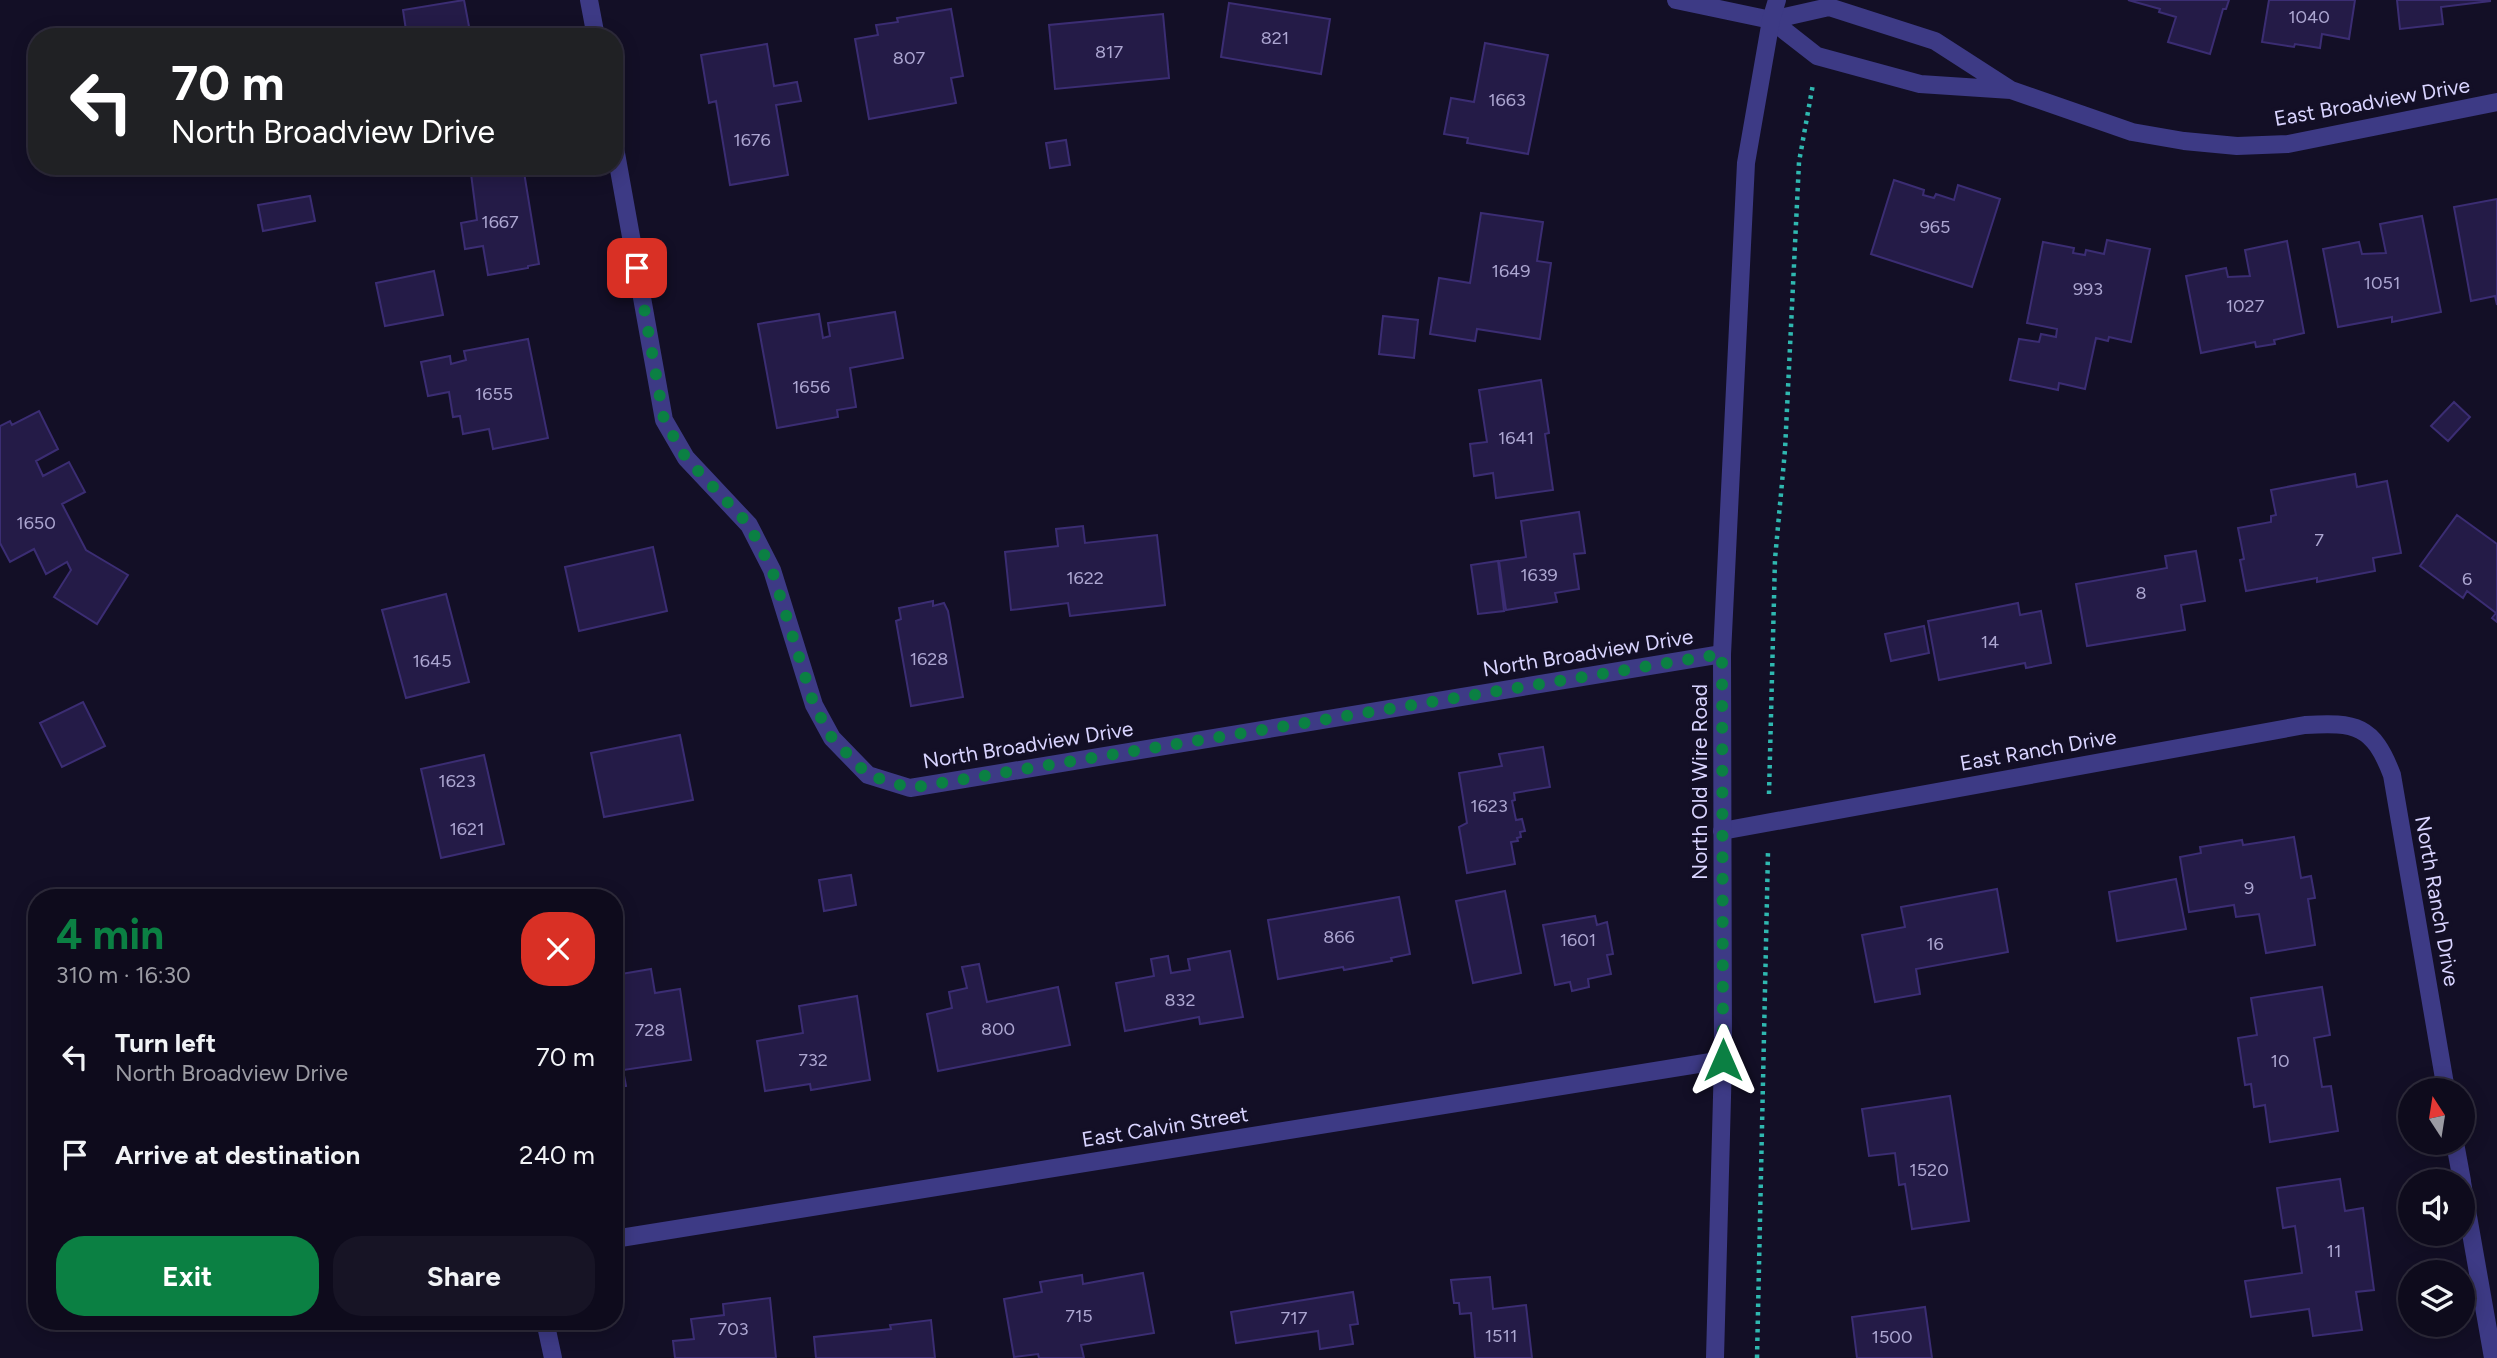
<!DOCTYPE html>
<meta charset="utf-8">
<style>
body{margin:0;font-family:Figtree,sans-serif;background:#171425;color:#f1f3f6;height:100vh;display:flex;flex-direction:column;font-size:26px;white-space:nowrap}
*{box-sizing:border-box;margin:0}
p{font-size:23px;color:#9b9ba3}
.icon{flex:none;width:38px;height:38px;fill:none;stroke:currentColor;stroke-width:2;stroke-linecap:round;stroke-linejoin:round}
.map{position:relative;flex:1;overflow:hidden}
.drawer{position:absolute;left:28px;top:889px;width:595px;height:441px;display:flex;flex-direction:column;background:#0e0b1c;border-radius:28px;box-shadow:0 4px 18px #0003,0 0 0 2px #2e2b3b}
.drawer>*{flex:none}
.hud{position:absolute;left:28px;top:28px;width:595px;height:147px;border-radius:28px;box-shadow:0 4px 18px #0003,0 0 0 2px #2e2b3b;background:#202124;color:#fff;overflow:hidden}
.needle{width:46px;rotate:348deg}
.tools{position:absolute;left:2398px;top:1078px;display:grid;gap:14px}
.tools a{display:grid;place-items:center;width:77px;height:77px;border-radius:50%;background:#0e0b1c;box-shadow:0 4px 18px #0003,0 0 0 2px #2e2b3b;font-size:35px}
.pin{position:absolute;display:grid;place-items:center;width:60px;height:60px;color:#fff;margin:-30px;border-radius:14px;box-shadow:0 4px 10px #0006}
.me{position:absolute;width:77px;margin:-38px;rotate:0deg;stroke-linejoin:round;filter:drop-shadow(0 0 5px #0008)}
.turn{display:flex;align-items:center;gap:24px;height:147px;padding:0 28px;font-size:32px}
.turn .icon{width:91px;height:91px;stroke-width:2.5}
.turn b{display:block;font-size:49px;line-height:60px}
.round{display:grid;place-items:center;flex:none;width:74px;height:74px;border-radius:28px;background:#171425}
.headline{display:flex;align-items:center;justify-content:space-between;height:119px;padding:0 28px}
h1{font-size:42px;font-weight:700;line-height:52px;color:#0b8043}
.primary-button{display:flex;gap:14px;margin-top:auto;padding:14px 28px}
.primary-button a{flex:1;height:80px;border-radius:28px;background:#0b8043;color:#fff;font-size:28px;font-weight:700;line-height:80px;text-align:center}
.primary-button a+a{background:#171425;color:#f1f3f6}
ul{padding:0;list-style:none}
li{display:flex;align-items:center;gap:21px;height:98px;padding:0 28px}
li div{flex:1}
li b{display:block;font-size:26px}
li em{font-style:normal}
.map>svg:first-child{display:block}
.building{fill:#241b47;stroke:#3b2d73;stroke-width:2}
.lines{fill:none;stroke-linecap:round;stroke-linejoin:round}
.path{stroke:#2fb8b0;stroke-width:4.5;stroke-dasharray:3.5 5;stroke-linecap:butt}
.minor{stroke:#3d3a85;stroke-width:18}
.tertiary{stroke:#3d3a85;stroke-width:18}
.route{stroke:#0b8043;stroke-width:12;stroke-dasharray:0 21.6}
.labels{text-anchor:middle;stroke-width:7;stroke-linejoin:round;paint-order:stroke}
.number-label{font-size:18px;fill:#aca6d1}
.street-label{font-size:21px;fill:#d9d4ff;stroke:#130f26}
</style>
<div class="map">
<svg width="2497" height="1358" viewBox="0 0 2497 1358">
<rect width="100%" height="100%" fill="#130f26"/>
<!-- building -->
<path class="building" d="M464 0 471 37H407L403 10Z
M2128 0H2229L2226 9H2223L2210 54 2168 42 2176 17 2159 12 2160 9Z
M2269 0H2355L2349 39 2322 34 2320 48 2295 44 2294 47 2262 42Z
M2397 0H2490V1L2441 7 2443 24 2400 29Z
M1229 3 1330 19 1321 74 1221 57Z
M951 9 963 76 951 78 956 103 869 119 855 39 878 35 876 25 898 22 897 18Z
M1163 14 1169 78 1055 89 1049 25Z
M1485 43 1548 55 1528 154 1467 143 1468 138 1444 134 1451 98 1474 102Z
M767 44 774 86 797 82 801 101 776 105 788 175 730 185 716 101 709 103 701 55Z
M1066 140 1070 165 1050 168 1046 143Z
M470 166H523L539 264 528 266V268L488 275 483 246 465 249 461 223 477 220Z
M1894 180 1924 190 1923 195 1934 198 1936 194 1954 200 1958 185 2000 199 1972 287 1871 254Z
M310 196 315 221 263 231 258 205Z
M2497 199V305L2495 296 2471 301 2454 207Z
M1481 213 1543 222 1537 261 1551 263 1540 339 1477 329 1475 341 1430 334 1439 278 1470 283Z
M2422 216 2441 312 2392 322V317L2338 327 2323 249 2359 242 2362 254 2386 253 2380 224Z
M2107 240 2150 249 2131 342 2109 337 2108 341 2096 338 2085 389 2059 383 2058 390 2010 380 2019 339 2039 342 2041 334 2056 337 2057 329 2027 323 2043 242 2074 248 2073 253 2085 255 2086 250 2104 254Z
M2287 241 2304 333 2274 340 2275 344 2256 347 2255 342 2201 353 2186 276 2226 268 2228 277 2250 276 2245 250Z
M434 271 443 315 385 326 376 283Z
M895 312 903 358 850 368 856 407 837 410 838 417 777 428 758 324 819 314 823 338 830 336 828 323Z
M1383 316 1418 320 1414 358 1379 354Z
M528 339 548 438 493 449 489 429 463 434 460 416 453 417 449 392 428 396 421 362 450 356 451 364 466 360 464 351Z
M1541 380 1549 433 1545 434 1553 490 1496 498 1493 473 1474 476 1470 444 1487 442 1479 390Z
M2454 402 2470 417 2448 441 2431 426Z
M39 411 58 449 36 461 43 476 69 462 85 492 62 504 86 550 128 575 97 624 54 597 71 570 67 562 46 574 34 549 10 562 0 543V426L10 421 12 425Z
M2355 474 2357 487 2387 481 2401 553 2373 558 2375 571 2317 582V578L2246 591 2240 560 2244 559 2238 528 2271 522V516L2276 515 2271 490Z
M1579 512 1585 553 1574 554 1579 589 1555 593 1557 602 1506 610 1499 561 1526 557 1521 521Z
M2457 515 2497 544V622L2492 618 2496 613 2467 591 2463 598 2420 566Z
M1083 526 1085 543 1157 535 1165 605 1070 616 1068 603 1011 610 1005 552 1058 546 1056 529Z
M653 547 667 611 579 631 565 567Z
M2196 551 2205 601 2181 605 2185 630 2087 646 2076 584 2167 568 2165 556Z
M1498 561 1504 611 1478 614 1471 565Z
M446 594 469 682 406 698 382 610Z
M933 601V606L944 603 948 611 963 697 911 706 896 621 901 619 899 608Z
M2018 603 2020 615 2041 611 2051 663 2026 668 2025 663 1939 680 1928 621Z
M1924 626 1929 653 1891 661 1885 634Z
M83 702 105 746 62 767 40 723Z
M680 735 693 800 604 817 591 753Z
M1543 747 1550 787 1514 793 1515 800 1512 801 1516 820 1522 819 1525 831 1520 832 1521 837 1517 838 1518 841 1511 842 1515 864 1467 873 1459 827 1467 823 1459 773 1502 766 1499 754Z
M484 755 504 844 441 858 421 769Z
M2294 837 2301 878 2311 876 2315 898 2308 899 2315 945 2266 953 2259 914 2236 917 2234 905 2189 912 2180 857 2201 853 2200 847 2242 840 2243 845Z
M851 875 856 905 824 911 819 880Z
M2176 879 2186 929 2117 941 2109 892Z
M1997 889 2008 952 1916 969 1920 994 1875 1002 1862 935 1905 927 1901 907Z
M1505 891 1521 973 1473 983 1456 901Z
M1399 897 1410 954 1391 958 1392 961 1344 970 1343 967 1278 979 1268 920Z
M1595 916 1597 925 1607 922 1613 954 1607 955 1611 974 1588 979 1589 987 1572 991 1570 982 1555 985 1543 925Z
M1230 951 1243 1017 1200 1024 1199 1017 1125 1031 1116 983 1154 976 1151 959 1168 956 1171 973 1190 970 1188 959Z
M979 964 987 1002 1058 987 1070 1045 938 1071 927 1014 952 1008 949 992 967 988 962 967Z
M651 969 655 993 680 989 691 1060 623 1070 626 1086 614 1088V1000L618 999 615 975Z
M2322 987 2330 1035 2314 1038 2322 1087 2331 1086 2338 1131 2270 1142 2265 1105 2254 1107 2251 1084 2245 1085 2238 1038 2257 1035 2251 998Z
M857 996 870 1080 811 1090 810 1084 765 1091 757 1041 803 1033 799 1006Z
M1950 1096 1969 1221 1912 1229 1905 1184 1899 1185 1895 1153 1869 1156 1862 1109Z
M2340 1179 2345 1211 2363 1208 2374 1290 2356 1292 2362 1330 2313 1336 2309 1309 2251 1317 2245 1281 2302 1273 2295 1226 2283 1228 2277 1188Z
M1143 1273 1154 1333 1081 1345 1084 1358H1039L1038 1354 1014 1357 1004 1299 1042 1292 1040 1282 1082 1275 1083 1284Z
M1490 1277 1493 1309 1526 1305 1532 1358H1475L1471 1313 1460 1314 1459 1303H1454L1451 1280Z
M1353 1292 1358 1324 1350 1325 1353 1344 1320 1349 1318 1331 1236 1343 1231 1312Z
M770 1298 776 1358H675L673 1341 694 1339 691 1319 724 1315 723 1304Z
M1925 1307 1932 1358H1857L1852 1317Z
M931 1320 935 1358H816L814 1337 891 1329 890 1325Z"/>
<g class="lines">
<!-- path -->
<path class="path" d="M1769 794 1775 559 1785 450 1799 162 1813 84
M1757 1358 1768 851"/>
<!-- minor -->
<path class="minor" d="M589 0 596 37
M1676 0 1771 20 1829 7 1935 41 2011 90 1920 84 1817 56 1771 20
M2011 90 2132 132 2184 141 2237 146 2288 144 2497 102
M614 142 664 420 686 458 749 525 772 570 814 705 832 738 868 775 910 788 1722 654
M1722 831 2305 725C2356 722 2373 725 2392 775L2446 1090
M2455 1143 2462 1181
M2462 1182 2493 1358
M614 1239 1723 1060
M545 1321 553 1358"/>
<!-- tertiary -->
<path class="tertiary" d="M1715 1358 1723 1060 1722 654 1746 163 1771 20 1777 0"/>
</g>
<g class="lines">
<!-- route -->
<path class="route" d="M637 268 664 420 686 458 749 525 772 570 814 705 832 738 868 775 910 788 1722 654 1723 1060"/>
</g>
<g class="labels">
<!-- number labels -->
<g class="number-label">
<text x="2309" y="23">1040</text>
<text x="1275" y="44">821</text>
<text x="1109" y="58">817</text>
<text x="909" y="64">807</text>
<text x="1507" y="106">1663</text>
<text x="752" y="146">1676</text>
<text x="500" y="228">1667</text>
<text x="1935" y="233">965</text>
<text x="1511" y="277">1649</text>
<text x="2382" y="289">1051</text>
<text x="2088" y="295">993</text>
<text x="2245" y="312">1027</text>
<text x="811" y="393">1656</text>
<text x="494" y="400">1655</text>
<text x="1516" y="444">1641</text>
<text x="36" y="529">1650</text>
<text x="2319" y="546">7</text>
<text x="1539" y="581">1639</text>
<text x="1085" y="584">1622</text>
<text x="2467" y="585">6</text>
<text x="2141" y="599">8</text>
<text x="1990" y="648">14</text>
<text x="929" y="665">1628</text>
<text x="432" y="667">1645</text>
<text x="457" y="787">1623</text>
<text x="1489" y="812">1623</text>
<text x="467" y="835">1621</text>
<text x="2249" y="894">9</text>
<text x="1339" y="943">866</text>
<text x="1578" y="946">1601</text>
<text x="1935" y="950">16</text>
<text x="1180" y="1006">832</text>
<text x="998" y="1035">800</text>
<text x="650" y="1036">728</text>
<text x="813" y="1066">732</text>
<text x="2280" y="1067">10</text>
<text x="1929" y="1176">1520</text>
<text x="2334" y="1257">11</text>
<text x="1079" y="1322">715</text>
<text x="1294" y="1324">717</text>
<text x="733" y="1335">703</text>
<text x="1501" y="1342">1511</text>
<text x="1892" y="1343">1500</text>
</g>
<!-- street labels -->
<g class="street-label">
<text transform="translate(2372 102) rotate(-10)" y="7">East Broadview Drive</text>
<text transform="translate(1588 653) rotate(-9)" y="7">North Broadview Drive</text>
<text transform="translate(1028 745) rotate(-9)" y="7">North Broadview Drive</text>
<text transform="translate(2038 750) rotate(-10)" y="7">East Ranch Drive</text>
<text transform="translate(1700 782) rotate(-90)" y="7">North Old Wire Road</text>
<text transform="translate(2437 901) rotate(80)" y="7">North Ranch Drive</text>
<text transform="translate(1165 1127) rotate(-9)" y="7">East Calvin Street</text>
</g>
</g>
</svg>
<div class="tools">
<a><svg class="needle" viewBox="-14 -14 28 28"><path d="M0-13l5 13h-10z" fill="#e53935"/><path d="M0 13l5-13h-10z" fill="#9b9ba3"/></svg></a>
<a><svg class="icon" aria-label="sound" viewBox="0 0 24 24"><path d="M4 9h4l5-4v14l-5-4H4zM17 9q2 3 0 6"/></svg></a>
<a><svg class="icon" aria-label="layers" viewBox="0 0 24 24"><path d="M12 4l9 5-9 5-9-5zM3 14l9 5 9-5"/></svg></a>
</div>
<div class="pin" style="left:637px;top:268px;background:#d93025"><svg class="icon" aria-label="arrive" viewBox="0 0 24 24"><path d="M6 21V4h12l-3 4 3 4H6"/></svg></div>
<svg class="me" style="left:1723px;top:1060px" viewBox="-20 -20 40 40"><path d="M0-17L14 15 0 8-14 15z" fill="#0b8043" stroke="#fff" stroke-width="4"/></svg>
<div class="hud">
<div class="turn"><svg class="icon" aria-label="left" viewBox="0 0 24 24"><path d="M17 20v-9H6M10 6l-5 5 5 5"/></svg><div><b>70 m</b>North Broadview Drive</div></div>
</div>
<section class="drawer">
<div class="headline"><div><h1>4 min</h1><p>310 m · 16:30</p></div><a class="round" style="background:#d93025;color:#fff"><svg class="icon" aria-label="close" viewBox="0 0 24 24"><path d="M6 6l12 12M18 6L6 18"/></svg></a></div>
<ul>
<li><svg class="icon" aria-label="left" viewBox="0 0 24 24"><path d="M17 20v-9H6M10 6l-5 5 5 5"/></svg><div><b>Turn left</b><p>North Broadview Drive</p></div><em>70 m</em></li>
<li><svg class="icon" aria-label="arrive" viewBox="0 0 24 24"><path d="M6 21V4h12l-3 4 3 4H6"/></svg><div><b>Arrive at destination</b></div><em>240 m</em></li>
</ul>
<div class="primary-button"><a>Exit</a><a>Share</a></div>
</section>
</div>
